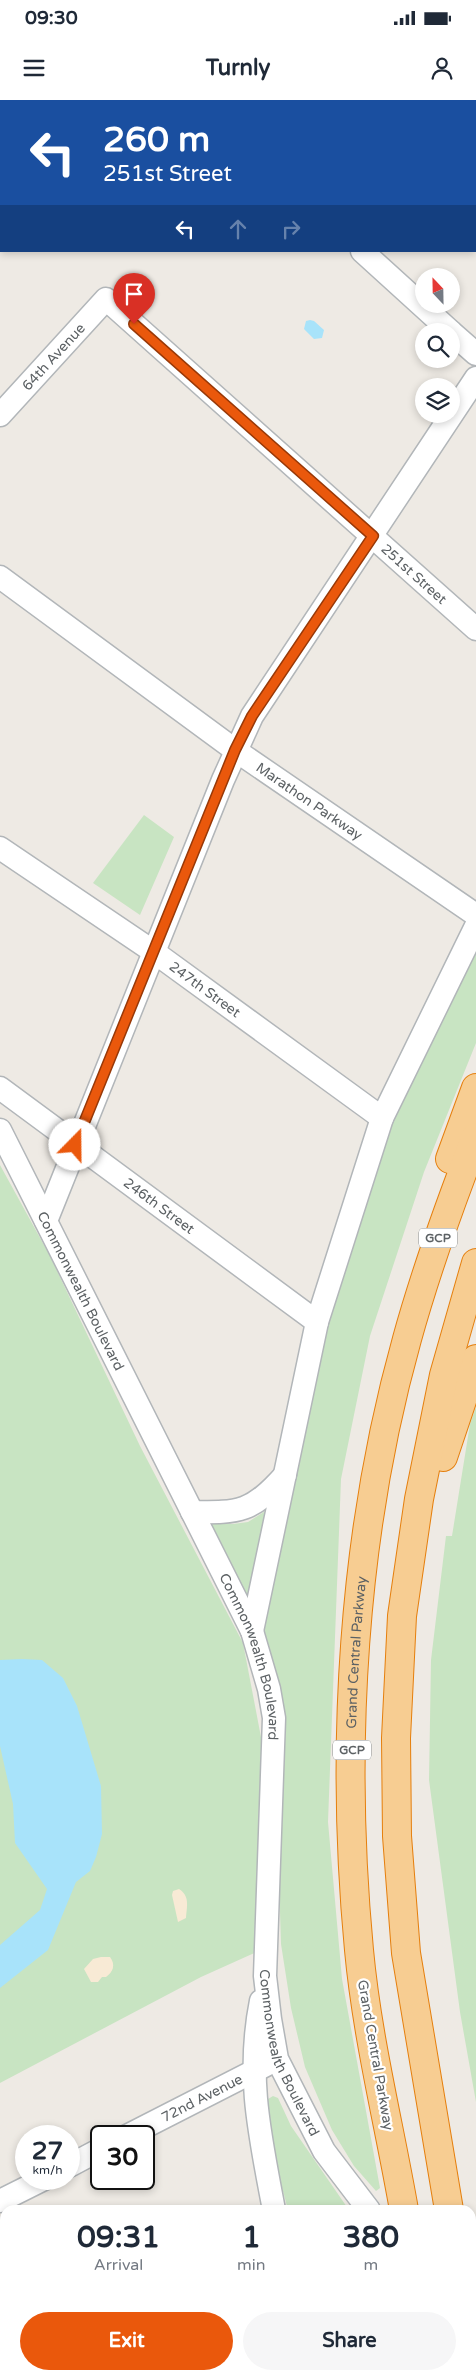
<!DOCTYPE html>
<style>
body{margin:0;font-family:"Varela Round",sans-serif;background:#f6f6f7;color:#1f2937;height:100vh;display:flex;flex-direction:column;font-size:19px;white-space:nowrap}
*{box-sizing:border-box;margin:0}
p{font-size:16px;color:#747a83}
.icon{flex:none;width:28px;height:28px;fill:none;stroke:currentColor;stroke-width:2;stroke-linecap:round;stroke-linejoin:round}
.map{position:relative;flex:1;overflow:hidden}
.details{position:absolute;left:0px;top:2105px;width:476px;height:175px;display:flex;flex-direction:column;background:#fff;border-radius:15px 15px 0 0;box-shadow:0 2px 8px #0003}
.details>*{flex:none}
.guide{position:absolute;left:0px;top:0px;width:476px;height:152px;box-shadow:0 2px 8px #0003;background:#1a4fa0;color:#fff;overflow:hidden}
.needle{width:32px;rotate:338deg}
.controls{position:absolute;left:415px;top:168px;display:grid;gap:10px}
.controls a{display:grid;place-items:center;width:45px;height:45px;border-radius:50%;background:#fff;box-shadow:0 2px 8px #0003;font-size:25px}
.speed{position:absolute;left:15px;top:2025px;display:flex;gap:10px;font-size:25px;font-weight:700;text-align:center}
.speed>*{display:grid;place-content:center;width:65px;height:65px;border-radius:50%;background:#fff;box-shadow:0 2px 8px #0003;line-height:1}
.speed small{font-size:12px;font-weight:400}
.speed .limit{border:2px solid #111;border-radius:8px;background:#fff;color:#111}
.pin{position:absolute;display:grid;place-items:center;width:42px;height:42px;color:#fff;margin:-51px -21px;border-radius:50% 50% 50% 0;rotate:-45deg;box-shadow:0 0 5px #0007}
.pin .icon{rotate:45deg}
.me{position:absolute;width:55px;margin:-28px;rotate:22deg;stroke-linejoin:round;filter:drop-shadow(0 0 4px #0008)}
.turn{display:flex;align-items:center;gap:18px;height:105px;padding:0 20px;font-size:22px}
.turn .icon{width:65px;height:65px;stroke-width:2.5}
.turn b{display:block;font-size:35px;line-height:42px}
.lanes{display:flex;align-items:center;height:48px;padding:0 20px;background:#0003;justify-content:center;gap:25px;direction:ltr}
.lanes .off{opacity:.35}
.eta{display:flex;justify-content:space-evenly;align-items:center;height:85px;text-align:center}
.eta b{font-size:30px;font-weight:800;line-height:35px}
.primary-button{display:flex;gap:10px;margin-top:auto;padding:10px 20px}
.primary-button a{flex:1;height:58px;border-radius:30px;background:#ea580c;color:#fff;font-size:20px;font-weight:800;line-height:58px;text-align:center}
.primary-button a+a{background:#f6f6f7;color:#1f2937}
.status{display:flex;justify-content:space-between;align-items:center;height:35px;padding:0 25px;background:#fff;direction:ltr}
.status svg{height:14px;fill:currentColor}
header{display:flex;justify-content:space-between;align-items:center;height:65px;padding:0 20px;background:#fff;font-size:22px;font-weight:800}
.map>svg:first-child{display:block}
.green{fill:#c8e4c2}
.sand{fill:#f8ead5}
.water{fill:#a8e3fa}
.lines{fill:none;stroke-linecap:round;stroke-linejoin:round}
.minor-casing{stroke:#b2b6b9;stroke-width:25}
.highway-casing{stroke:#e57f0d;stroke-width:30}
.minor{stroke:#fff;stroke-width:22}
.highway{stroke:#f7cd92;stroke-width:28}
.route-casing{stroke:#983908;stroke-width:12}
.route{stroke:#ea580c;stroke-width:9}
.labels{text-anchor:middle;stroke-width:4.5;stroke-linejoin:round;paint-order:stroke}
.shield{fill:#fff;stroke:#8d9092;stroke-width:1}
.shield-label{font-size:12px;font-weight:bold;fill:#5c6164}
.street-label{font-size:14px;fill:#5c6164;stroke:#fff}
</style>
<div class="status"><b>09:30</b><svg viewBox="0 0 49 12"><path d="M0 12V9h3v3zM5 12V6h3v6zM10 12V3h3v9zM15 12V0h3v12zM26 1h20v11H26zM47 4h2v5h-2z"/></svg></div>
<header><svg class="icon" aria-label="menu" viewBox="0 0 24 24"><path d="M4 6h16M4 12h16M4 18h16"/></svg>Turnly<svg class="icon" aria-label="person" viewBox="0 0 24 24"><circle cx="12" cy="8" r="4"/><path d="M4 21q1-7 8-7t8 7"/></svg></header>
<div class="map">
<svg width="476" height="2280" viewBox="0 0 476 2280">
<rect width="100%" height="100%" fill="#eeeae4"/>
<!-- green -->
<path class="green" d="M144 715 174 737 140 815 93 783Z
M476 848V943L424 1072 370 1236 341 1379 328 1722 342 1879 380 2088 376 2091 354 2066 332 2030 305 1967 291 1908 281 1844 279 1780 285 1641 284 1610 264 1540 263 1515 325 1219 391 1024Z
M0 1065 50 1156 140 1346 243 1543 264 1653 259 1851 201 1877 0 1983Z
M476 1307V2002L460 1912 429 1680 431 1560 446 1436H452L470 1324Z
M267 1410 251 1493 243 1497 211 1429 212 1423 233 1424 248 1422Z
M273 1996 278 1998 291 2026 349 2110H288C280 2077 264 2033 268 1999Z
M323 2275H404V2280H323Z"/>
<!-- sand -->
<path class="sand" d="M179 1789C190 1796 187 1806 186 1818L178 1822 172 1795 173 1791Z
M101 1857H110C116 1865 113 1872 106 1877H102L98 1882H91L84 1869 93 1859Z"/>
<!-- water -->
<path class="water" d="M310 220 314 221 324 230 322 238 314 239 304 229 306 221Z
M22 1559 42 1560 63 1578 77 1606 101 1686 102 1734 96 1757 90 1771 76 1782 48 1850 0 1888V1845L40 1810 47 1789 15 1743 13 1704 0 1646V1560Z"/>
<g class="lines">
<!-- minor casing -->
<g class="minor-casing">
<g id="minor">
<path d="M195 0 196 1"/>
<path d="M362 151 450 231"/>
<path d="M451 232 476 254"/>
<path id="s1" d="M0 315 106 199 476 529"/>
<path id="s2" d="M0 477 235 650 476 815"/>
<path id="s3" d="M0 748 154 852 382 1018"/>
<path id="s4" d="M0 988 317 1222"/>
<path id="s5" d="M0 1030 252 1531 269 1589 274 1618 265 1876 270 1919 277 1959 324 2051 369 2110"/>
<path d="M46 1121 223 680 252 616 476 278"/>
<path d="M192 1412C240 1413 252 1412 285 1375"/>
<path d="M252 1531 317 1222 382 1018 476 826"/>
<path d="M261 1901C246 1976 260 2036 274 2110"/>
<path id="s6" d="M127 2036 266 1965"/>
<path d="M69 2066 101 2049"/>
<path d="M0 2101 44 2079"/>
<path d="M471 2213 476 2217"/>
<path d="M33 2275 34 2280"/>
<path d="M304 2275 305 2280"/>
</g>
</g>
<!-- highway casing -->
<g class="highway-casing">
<g id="highway">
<path d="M450 1059 476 988"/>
<path d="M443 1357 476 1259"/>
<path id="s7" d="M404 2110C389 2024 367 1937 359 1850 340 1649 352 1435 407 1239 426 1170 450 1104 476 1037"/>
<path d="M449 2110 406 1853 397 1736 396 1638 402 1516 419 1399 444 1275 476 1163"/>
<path d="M471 2270 472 2280"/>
<path d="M423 2275V2280"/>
</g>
</g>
<!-- minor -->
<use href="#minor" class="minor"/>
<!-- highway -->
<use href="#highway" class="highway"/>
</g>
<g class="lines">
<!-- route casing -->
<g class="route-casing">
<path id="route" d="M75 1045 235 650 252 616 373 436 134 224"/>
</g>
<!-- route -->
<use href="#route" class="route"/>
</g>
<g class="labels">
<!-- shield labels -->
<g class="shield">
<rect x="419" y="1128.5" width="38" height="19" rx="4"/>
<rect x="333" y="1640.5" width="38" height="19" rx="4"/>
</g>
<g class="shield-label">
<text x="438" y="1142">GCP</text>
<text x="352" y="1654">GCP</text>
</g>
<!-- street labels -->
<g class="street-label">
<text dy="5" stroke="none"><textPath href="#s1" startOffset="79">64th Avenue</textPath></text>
<text dy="5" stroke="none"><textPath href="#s1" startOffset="570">251st Street</textPath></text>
<text dy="5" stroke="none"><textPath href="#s2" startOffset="382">Marathon Parkway</textPath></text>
<text dy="5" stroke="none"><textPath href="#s3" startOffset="249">247th Street</textPath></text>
<text dy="5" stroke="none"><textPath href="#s4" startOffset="198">246th Street</textPath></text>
<text dy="5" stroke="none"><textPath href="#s5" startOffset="180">Commonwealth Boulevard</textPath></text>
<text dy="5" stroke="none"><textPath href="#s7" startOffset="562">Grand Central Parkway</textPath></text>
<text dy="5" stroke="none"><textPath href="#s5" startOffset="585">Commonwealth Boulevard</textPath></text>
<text dy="5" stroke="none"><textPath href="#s5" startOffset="990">Commonwealth Boulevard</textPath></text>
<text transform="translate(376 1955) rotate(80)" y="5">Grand Central Parkway</text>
<text dy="5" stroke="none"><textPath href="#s6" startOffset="84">72nd Avenue</textPath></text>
</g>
</g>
</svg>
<div class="controls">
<a><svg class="needle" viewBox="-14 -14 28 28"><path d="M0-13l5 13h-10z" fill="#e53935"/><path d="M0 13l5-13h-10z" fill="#747a83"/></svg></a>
<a><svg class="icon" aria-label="search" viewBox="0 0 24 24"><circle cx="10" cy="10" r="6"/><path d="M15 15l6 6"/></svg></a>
<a><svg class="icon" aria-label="layers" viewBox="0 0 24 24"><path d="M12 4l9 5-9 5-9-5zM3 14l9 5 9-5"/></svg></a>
</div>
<div class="speed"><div>27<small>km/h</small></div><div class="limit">30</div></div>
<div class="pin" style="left:134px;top:224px;background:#d93025"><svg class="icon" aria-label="arrive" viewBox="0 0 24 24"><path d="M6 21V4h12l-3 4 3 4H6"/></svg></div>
<svg class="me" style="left:75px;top:1045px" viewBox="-20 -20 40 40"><circle r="19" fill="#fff"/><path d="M0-13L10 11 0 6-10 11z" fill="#ea580c"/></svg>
<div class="guide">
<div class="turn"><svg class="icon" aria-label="left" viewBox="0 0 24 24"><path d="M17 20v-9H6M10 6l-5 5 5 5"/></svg><div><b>260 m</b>251st Street</div></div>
<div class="lanes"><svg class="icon" aria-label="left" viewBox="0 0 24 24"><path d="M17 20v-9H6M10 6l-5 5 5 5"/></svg><svg class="icon off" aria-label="ahead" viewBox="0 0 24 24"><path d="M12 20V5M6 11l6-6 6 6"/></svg><svg class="icon off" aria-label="right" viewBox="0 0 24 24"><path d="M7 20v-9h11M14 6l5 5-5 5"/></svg></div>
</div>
<section class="details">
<div class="eta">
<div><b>09:31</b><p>Arrival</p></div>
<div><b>1</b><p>min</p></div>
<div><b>380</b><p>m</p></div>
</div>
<div class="primary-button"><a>Exit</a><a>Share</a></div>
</section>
</div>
